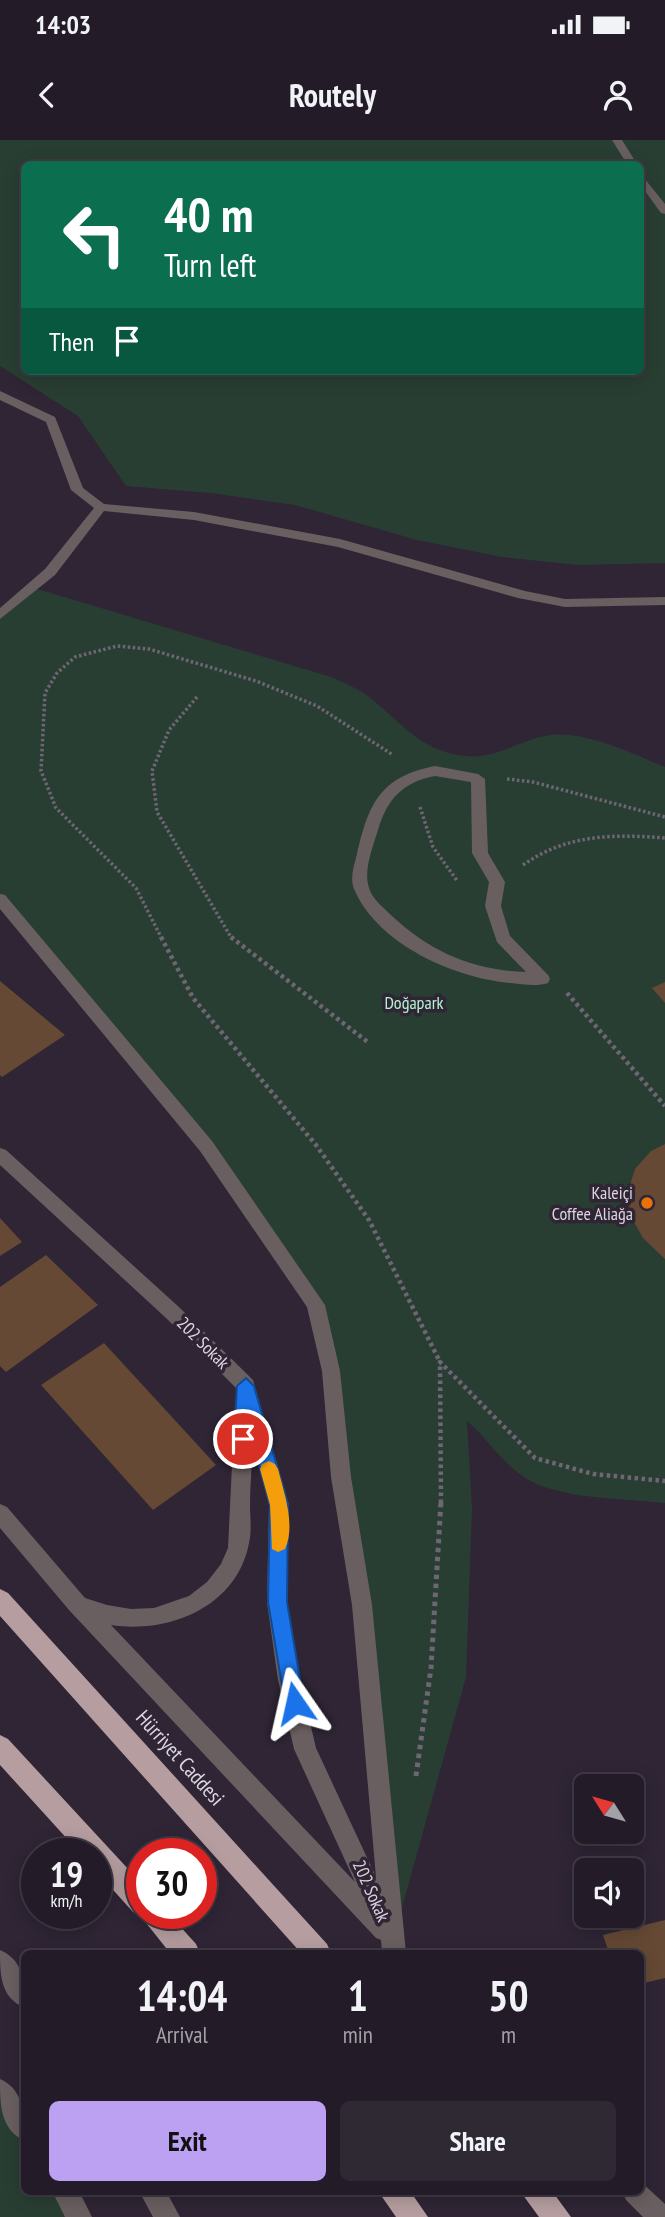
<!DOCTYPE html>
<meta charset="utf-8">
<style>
body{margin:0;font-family:"PT Sans Narrow",sans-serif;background:#2f2934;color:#f1f3f6;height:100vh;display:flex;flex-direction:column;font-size:26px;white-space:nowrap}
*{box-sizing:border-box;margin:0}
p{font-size:23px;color:#a3a1a8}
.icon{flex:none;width:38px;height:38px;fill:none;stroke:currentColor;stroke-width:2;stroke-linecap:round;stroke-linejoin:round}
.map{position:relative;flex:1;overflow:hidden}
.side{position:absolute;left:21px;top:1810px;width:623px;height:245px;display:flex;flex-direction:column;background:#231c28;border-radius:10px;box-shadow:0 4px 18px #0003,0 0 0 2px #403a45}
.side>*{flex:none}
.guide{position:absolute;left:21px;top:21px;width:623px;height:214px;border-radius:10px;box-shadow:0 4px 18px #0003,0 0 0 2px #403a45;background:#0b6e4f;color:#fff;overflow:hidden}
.needle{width:46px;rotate:307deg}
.fabs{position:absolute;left:574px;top:1634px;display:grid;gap:14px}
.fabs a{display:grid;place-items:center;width:70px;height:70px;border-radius:10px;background:#231c28;box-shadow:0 4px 18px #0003,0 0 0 2px #403a45;font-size:35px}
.speed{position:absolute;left:21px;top:1698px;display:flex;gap:14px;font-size:35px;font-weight:700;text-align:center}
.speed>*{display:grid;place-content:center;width:91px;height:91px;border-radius:50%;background:#231c28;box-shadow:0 4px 18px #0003,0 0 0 2px #403a45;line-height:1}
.speed small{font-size:18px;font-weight:400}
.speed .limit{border:10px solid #d22;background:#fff;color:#111}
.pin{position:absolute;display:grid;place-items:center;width:60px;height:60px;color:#fff;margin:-30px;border:4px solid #fff;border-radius:50%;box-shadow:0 2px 7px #0007}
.me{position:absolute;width:77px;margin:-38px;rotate:349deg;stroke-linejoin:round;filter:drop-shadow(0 0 5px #0008)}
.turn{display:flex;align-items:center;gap:24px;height:147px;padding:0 28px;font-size:32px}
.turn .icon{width:91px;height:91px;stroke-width:2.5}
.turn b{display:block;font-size:49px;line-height:60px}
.then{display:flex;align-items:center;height:66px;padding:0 28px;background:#0003;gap:14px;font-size:26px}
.eta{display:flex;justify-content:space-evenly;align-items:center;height:119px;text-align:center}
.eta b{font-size:42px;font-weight:600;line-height:49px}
.primary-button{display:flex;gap:14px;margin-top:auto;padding:14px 28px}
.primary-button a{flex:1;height:80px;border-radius:10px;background:#bca0f2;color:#111;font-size:28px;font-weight:600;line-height:80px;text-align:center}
.primary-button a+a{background:#2f2934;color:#f1f3f6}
.status{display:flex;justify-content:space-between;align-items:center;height:49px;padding:0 35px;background:#231c28;direction:ltr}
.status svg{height:19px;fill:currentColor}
header{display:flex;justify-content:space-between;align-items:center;height:91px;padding:0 28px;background:#231c28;font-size:32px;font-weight:600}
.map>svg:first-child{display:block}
.green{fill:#293e33;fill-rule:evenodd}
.building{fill:#654934}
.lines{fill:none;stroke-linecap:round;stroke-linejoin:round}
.path-far2{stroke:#6e6674;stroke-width:3.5;stroke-dasharray:2.5 2.5;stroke-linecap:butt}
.path-far1{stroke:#6e6674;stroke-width:4.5;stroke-dasharray:3.5 3.5;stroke-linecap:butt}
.path{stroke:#6e6674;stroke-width:5;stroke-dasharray:4.5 4.5;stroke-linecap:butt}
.pedestrian{fill:#6a5f60;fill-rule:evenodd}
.minor{fill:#6a5f60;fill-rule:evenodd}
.tertiary{fill:#6a5f60;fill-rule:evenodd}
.trunk{fill:#b69ea0;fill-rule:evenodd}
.route{fill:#1a73e8;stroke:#114b97;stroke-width:2}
.slow{fill:#f59e0b}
.food-dot{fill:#e8710a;stroke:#2f2535;stroke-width:2.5}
.labels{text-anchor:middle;stroke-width:7;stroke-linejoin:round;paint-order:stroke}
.park-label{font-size:18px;fill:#b4f3d0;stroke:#2f2535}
.poi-label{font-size:18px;fill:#dcd6e0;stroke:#2f2535;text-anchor:end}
.street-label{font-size:18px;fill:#dcd6e0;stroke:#2f2535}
.near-street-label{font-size:21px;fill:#dcd6e0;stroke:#2f2535}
</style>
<div class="status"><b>14:03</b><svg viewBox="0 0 49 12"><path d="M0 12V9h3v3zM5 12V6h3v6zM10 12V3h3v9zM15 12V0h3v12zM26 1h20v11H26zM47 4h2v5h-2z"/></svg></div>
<header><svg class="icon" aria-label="back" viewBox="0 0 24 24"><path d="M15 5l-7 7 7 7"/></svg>Routely<svg class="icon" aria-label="person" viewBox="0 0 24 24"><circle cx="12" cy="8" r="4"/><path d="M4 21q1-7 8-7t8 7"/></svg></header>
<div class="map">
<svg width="665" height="2077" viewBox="0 0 665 2077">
<rect width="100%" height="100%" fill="#2f2535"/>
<!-- green -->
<path class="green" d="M0 0H665V423L578 425 502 417 417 400 295 365 211 353 126 346 78 276 0 226ZM24 24H640V231H24Z
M34 448 331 537C345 543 357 548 369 557 397 578 416 606 453 614 494 624 515 600 551 595 587 591 633 614 665 627V1363C624 1358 554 1360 521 1335 501 1321 486 1297 467 1281L472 1369 466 1537 393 1800 316 1165 271 1099 0 759V475Z
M0 1951 24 1988V2051H65L79 2077H0Z"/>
<!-- building -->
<path class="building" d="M0 841 65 895 2 937 0 935Z
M665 842V863L652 848Z
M665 1004V1119L643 1098 630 1075 628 1051 635 1029 651 1011Z
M0 1078 22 1102 0 1116Z
M46 1115 98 1165 6 1232 0 1226V1147Z
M104 1203 216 1325 153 1370 41 1245Z
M665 1780V1838L640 1844V1813H609L603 1795Z"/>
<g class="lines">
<!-- path-far2 -->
<path class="path-far2" d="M197 557 169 590 152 631 157 672 232 799
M507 639 533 642 665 677
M420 667 433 707 458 742
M523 725C567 694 613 694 665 698
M162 799 136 748 56 668 41 631 45 553 57 533 75 517 117 506 149 509 256 541 317 566 393 615"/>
<!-- path-far1 -->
<path class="path-far1" d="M161 797 193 858 316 1005 369 1080 440 1222
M231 797 369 903
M567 853 665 966
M441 1363 440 1222 535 1318 593 1334 665 1341"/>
<!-- path -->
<path class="path" d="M416 1636 431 1528 441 1361"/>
<!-- pedestrian -->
<path class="pedestrian" d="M435 626 478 634 485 639 488 713 505 742 501 766 510 796 548 835 550 839 548 843C536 847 522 844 510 843 455 838 379 805 355 751 349 739 354 726 357 714 369 663 380 637 435 626ZM435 636 471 642 472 713 489 742 485 766 497 802 526 832C473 830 432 813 392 776 384 768 372 759 369 748 363 731 373 706 378 690 387 659 403 642 435 636Z"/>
<!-- minor -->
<path class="minor" d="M612 0H622L637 24H627Z
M640 33 665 64V74L661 73 640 44Z
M0 251 55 277 83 348 104 364 194 372 340 399 525 451 565 459 665 457V465L565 467 518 458 338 407 194 380 104 371 55 435 0 479V468L45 429 94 368 71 350 46 282 0 260Z
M0 754 5 755 212 1001 325 1165 340 1231 351 1337 372 1465 406 1813H382L381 1800 376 1798 69 1470 0 1388V1364L7 1367 85 1458 107 1465 131 1469 154 1468 189 1456 207 1442 221 1424 228 1408 235 1263 239 1257 238 1250 166 1178 0 1025V1008L6 1010 180 1168 253 1240 289 1365 287 1462 300 1540 316 1608 376 1737 352 1465 331 1337 322 1231 307 1167 200 1011 0 769ZM253 1305 269 1365 267 1462 278 1540 294 1609 355 1742 111 1485C169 1494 237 1467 249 1403 252 1390 250 1377 250 1365 250 1345 252 1325 253 1305Z
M640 2041 665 2064V2077H643L626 2060 622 2051H640Z"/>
<!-- tertiary -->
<path class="tertiary" d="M0 1810C25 1821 24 1843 24 1867 0 1858 0 1833 0 1810Z
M0 1939C24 1949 26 1978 24 2000 0 1990 0 1962 0 1939Z
M52 2051H79L92 2077H65Z
M139 2051H166L180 2077H153Z"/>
<!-- trunk -->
<path class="trunk" d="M0 1449 8 1453 327 1804 331 1813H301L0 1476Z
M0 1595 8 1599 142 1744V1773H168L196 1804 200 1813H170L139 1774 133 1772 96 1731V1713H80L0 1625Z
M378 2051H410L428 2077H396Z
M520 2051H552L571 2077H539Z"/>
</g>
<!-- route -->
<path class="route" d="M246 1238 254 1246 288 1365 287 1462 304 1563 301 1570 295 1572 288 1570 285 1563 268 1462 270 1365 252 1300 243 1307 234 1299 237 1246Z"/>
<!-- slow -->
<path class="slow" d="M269 1321 275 1324 278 1329C284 1353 296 1385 285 1409L278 1412 272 1409 270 1365 260 1329 262 1324Z"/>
<!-- markers -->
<circle class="food-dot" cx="647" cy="1063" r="7"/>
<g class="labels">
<!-- park labels -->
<g class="park-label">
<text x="414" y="869">Doğapark</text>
</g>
<!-- poi labels -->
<g class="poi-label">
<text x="633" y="1059">Kaleiçi<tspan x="633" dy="21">Coffee Aliağa</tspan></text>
</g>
<!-- street labels -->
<g class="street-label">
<text transform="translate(203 1203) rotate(45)" y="6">202 Sokak</text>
<text transform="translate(371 1751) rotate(66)" y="6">202 Sokak</text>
</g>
<!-- near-street labels -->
<g class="near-street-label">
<text transform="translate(180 1618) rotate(48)" y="7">Hürriyet Caddesi</text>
</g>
</g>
</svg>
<div class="fabs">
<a><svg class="needle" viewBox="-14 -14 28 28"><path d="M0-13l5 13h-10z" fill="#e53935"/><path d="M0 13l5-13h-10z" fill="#a3a1a8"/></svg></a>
<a><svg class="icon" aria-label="sound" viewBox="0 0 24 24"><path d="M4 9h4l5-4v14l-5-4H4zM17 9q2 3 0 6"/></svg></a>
</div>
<div class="speed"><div>19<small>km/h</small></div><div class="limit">30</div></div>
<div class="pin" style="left:243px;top:1299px;background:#d93025"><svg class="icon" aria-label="arrive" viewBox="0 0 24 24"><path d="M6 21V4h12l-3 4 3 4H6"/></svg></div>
<svg class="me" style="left:295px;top:1563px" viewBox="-20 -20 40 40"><path d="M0-17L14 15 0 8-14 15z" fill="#1a73e8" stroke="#fff" stroke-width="4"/></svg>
<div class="guide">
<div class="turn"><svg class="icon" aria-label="left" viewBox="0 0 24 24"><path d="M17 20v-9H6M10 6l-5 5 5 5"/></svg><div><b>40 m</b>Turn left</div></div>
<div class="then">Then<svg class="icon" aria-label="arrive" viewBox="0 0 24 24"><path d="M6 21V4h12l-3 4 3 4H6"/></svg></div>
</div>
<section class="side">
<div class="eta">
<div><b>14:04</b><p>Arrival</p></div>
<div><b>1</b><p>min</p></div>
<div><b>50</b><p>m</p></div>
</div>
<div class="primary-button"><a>Exit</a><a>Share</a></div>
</section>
</div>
